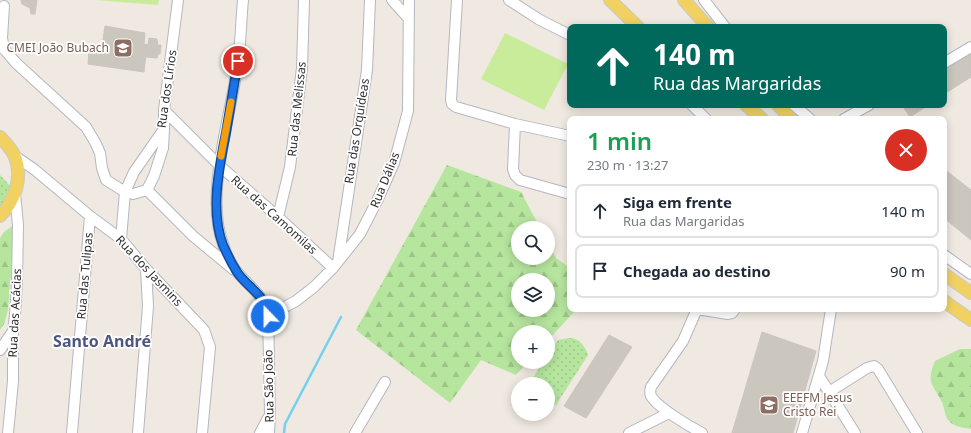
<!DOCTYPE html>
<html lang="pt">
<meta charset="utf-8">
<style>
body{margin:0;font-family:"Noto Sans",sans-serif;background:#f6f6f7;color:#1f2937;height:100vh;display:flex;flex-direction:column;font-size:15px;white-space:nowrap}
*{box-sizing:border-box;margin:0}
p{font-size:13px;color:#747a83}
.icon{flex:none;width:22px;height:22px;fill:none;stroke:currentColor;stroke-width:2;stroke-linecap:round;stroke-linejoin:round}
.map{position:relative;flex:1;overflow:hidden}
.sheet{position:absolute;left:567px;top:116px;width:380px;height:196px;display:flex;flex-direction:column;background:#fff;border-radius:8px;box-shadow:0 2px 10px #0003}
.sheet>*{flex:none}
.top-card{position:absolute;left:567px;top:24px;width:380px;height:84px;border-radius:8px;box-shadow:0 2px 10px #0003;background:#00695c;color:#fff;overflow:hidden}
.controls{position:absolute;left:511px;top:221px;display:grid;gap:8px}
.controls a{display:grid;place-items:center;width:44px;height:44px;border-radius:50%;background:#fff;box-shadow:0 2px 10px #0003;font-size:20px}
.pin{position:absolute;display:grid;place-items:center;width:34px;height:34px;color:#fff;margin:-17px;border:2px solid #fff;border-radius:50%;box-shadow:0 1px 4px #0007}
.me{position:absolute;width:44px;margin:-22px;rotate:338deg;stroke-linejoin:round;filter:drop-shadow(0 0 3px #0008)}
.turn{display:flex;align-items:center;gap:14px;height:84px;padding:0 20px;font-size:18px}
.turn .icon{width:52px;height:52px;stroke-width:2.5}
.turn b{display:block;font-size:28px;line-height:34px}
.round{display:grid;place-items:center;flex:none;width:42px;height:42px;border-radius:21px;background:#f6f6f7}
.overview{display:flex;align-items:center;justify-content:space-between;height:68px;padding:0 20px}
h1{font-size:24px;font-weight:600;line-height:30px;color:#1e9e55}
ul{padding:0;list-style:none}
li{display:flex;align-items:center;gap:12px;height:54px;margin:0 8px 6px;padding:0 12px;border:2px solid #e0e1e3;border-radius:8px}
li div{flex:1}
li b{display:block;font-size:15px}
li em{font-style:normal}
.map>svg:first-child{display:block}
.grass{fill:url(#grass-dots)}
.forest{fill:url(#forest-firs);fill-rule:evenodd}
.pitch{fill:#c9ec9a}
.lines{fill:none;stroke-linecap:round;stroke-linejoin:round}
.stream{stroke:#75cff0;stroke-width:2.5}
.building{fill:#cbc7bf;stroke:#cbc5ba}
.minor-casing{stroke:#b4b7c1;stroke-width:12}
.major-casing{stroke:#c9c9c9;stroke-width:14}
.minor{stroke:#fff;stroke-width:10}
.major{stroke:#f2d163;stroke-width:12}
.route-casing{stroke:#114b97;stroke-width:10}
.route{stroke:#1a73e8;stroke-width:7}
.slow{stroke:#f59e0b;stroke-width:7}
.labels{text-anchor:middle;stroke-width:3.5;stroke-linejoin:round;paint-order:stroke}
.education-label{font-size:12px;fill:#785e54;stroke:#fff;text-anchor:end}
.street-label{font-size:12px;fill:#2e2e2e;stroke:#fff}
.district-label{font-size:16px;font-weight:bold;fill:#4d5680;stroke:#fff}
</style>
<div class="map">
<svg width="971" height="433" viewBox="0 0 971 433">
<defs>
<pattern id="grass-dots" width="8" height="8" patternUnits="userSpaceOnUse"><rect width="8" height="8" fill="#b6e59e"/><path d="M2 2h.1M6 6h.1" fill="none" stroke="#9dc588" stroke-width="1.8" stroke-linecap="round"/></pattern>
<pattern id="forest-firs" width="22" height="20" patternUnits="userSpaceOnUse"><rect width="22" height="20" fill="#b6e59e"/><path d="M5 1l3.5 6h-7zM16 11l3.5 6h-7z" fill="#9dc588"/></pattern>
</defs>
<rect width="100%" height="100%" fill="#efe9e1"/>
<!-- grass -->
<path class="grass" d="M0 175 15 191 0 212Z
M569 338C580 338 585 346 588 355L556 405 548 407V384H529L543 362H548V355L558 340Z"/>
<!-- forest -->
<path class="forest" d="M447 165 521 192 540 228H518V258H548V243L556 258 570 268V309H577L548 340V332H518V362H528L516 375 481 360 450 403 356 330ZM518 280H548V310H518Z
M15 224 8 310 4 324 0 330V238L4 232Z
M960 349H971V429C965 428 955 427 950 422 944 417 945 408 942 402 932 383 926 383 935 361Z"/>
<!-- pitch -->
<path class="pitch" d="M95 0H159L158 5Z
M505 33 568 64 544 110 481 79Z"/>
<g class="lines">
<!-- stream -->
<path class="stream" d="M284 433 285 424 341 317"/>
</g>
<!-- building -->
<path class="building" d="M21 0H37L35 14H31L30 8 22 4Z
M105 26 145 33 144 44 148 45 149 38 157 39 158 45H161L160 54H158L157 58 146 57V54L144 72 88 64 89 52 101 53Z
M971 54V77L944 94V70Z
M902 105H926L927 106 910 117Z
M944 169 971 190V240L944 218Z
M762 332 816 351 793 433H732Z
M609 335 632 347 586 418 564 406Z"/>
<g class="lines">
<!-- minor casing -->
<g class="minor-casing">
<path id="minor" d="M243 0C241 20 241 41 238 61 232 114 204 193 223 244 226 254 232 267 239 274 248 285 262 295 268 309L270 414 269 433
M392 0 409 19
M457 0 451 100 452 104 456 107 515 124 570 136
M509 0 540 20 570 35
M704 0 725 27
M4 6 2 38 4 49 16 63 86 127 95 142 100 153 102 168 106 180 125 192 133 194 147 190 154 176 163 148 164 129
M944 63 971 47
M692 105 706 119
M794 105 810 119
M164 110 220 166 278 217 333 268
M844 119 869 105
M515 124 513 169 515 175 520 180 570 194
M15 156 35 170 90 216 121 239 146 269 204 330 210 347 202 433
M147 190 193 236 234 270
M278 217 290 167 302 68 304 0
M121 239 125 192 134 172 164 129V110L178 0
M944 255 971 274
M338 262 367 70 370 0
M697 309 683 341 651 387C650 390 650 393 651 396 658 408 689 426 702 433
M697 309 728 314 732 313 735 309
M268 316 296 301 314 287 333 268 360 234 377 201 394 163 408 111 409 0
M0 350 13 331
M819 376 855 433
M829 392 867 368 874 366 878 369 917 433
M8 433 13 381V331L15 315 17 281 18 225 15 193
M72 433 90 216
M138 433 148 306 146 269
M260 433 268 418
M355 433 385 382
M629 433 669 413
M802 433 823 361 831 309"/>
</g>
<!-- major casing -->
<g class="major-casing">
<path id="major" d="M610 0 638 27
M684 0 708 27
M746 105 762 119
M778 105 791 119
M0 137C6 143 12 150 15 157 23 177 15 201 0 216
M944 274 971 293
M944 301 971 320"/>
</g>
<!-- minor -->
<use href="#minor" class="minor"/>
<!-- major -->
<use href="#major" class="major"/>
</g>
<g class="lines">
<!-- route casing -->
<g class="route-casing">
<path id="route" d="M238 61C234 85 230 109 226 133 219 168 210 211 223 245 227 254 232 264 237 272 247 287 267 296 268 316"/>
</g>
<!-- route -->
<use href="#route" class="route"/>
<!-- slow -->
<path class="slow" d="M221 156 231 102"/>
</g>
<!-- icons -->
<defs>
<g id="school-square" transform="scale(1)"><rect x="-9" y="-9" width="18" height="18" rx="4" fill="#8d6e63" stroke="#fff"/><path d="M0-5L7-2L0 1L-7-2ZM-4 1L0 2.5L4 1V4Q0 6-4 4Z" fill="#fff"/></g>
</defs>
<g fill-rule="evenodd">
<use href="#school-square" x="123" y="48"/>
<use href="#school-square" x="769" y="405"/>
</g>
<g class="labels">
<!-- education labels -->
<g class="education-label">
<text x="109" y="52">CMEI João Bubach</text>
<text x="783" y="402" text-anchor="start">EEEFM Jesus<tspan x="783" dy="14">Cristo Rei</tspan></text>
</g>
<!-- street labels -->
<g class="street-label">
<text transform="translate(167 89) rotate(-82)" y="4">Rua dos Lírios</text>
<text transform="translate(297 109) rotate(-84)" y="4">Rua das Melissas</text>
<text transform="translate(357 131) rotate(-81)" y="4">Rua das Orquídeas</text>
<text transform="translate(385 180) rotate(-68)" y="4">Rua Dálias</text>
<text transform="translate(274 215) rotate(42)" y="4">Rua das Camomilas</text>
<text transform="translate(149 271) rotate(47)" y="4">Rua dos Jasmins</text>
<text transform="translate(85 276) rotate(-85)" y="4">Rua das Tulipas</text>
<text transform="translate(15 313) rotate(-87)" y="4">Rua das Acácias</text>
<text transform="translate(269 386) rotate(-91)" y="4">Rua São João</text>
</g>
<!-- district labels -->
<g class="district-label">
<text x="102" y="347">Santo André</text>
</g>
</g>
</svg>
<div class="controls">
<a><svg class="icon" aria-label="search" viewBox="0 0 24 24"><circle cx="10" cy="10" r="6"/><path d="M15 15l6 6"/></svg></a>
<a><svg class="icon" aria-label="layers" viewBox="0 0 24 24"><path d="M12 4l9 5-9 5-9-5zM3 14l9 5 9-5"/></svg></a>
<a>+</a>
<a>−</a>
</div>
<div class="pin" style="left:238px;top:61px;background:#d93025"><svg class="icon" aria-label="arrive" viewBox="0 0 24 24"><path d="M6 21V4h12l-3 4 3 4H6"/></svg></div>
<svg class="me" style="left:268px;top:316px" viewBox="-20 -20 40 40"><circle r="17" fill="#1a73e8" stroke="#fff" stroke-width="3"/><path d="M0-11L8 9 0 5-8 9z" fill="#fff"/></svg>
<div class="top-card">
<div class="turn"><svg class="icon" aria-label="ahead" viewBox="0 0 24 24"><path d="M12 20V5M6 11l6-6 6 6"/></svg><div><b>140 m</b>Rua das Margaridas</div></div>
</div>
<section class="sheet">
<div class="overview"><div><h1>1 min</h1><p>230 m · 13:27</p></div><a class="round" style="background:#d93025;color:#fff"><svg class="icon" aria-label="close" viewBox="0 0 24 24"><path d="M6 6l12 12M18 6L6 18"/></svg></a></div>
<ul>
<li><svg class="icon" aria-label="ahead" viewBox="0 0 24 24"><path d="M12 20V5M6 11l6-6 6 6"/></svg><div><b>Siga em frente</b><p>Rua das Margaridas</p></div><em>140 m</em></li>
<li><svg class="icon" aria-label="arrive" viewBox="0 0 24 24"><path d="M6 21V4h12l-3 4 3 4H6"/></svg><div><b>Chegada ao destino</b></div><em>90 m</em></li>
</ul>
</section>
</div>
